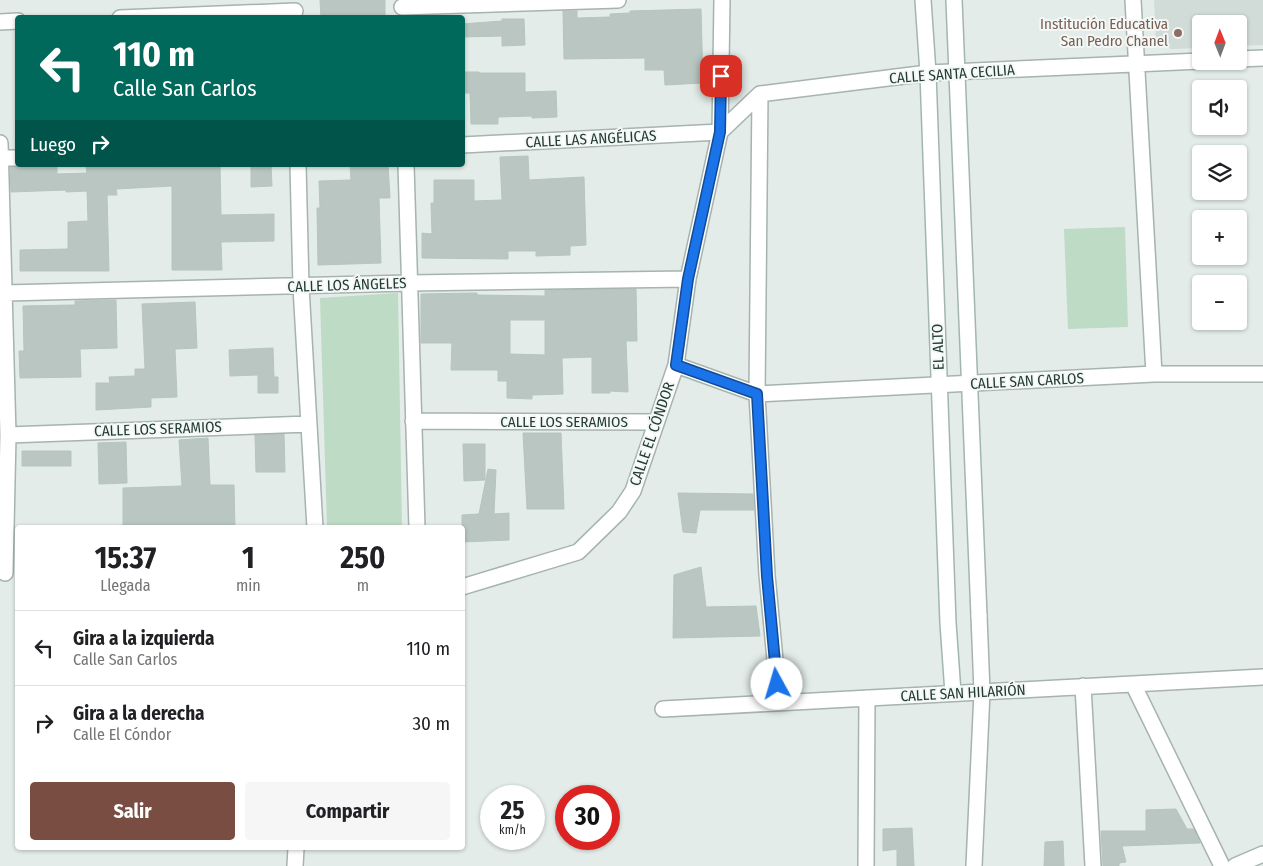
<!DOCTYPE html>
<html lang="es">
<meta charset="utf-8">
<style>
body{margin:0;font-family:"Fira Sans Condensed",sans-serif;background:#f6f6f6;color:#202124;height:100vh;display:flex;flex-direction:column;font-size:19px;white-space:nowrap}
*{box-sizing:border-box;margin:0}
p{font-size:16px;color:#757577}
.icon{flex:none;width:28px;height:28px;fill:none;stroke:currentColor;stroke-width:2;stroke-linecap:round;stroke-linejoin:round}
.map{position:relative;flex:1;overflow:hidden}
.side{position:absolute;left:15px;top:525px;width:450px;height:325px;display:flex;flex-direction:column;background:#fff;border-radius:5px;box-shadow:0 1px 4px #0004}
.side>*{flex:none}
.hud{position:absolute;left:15px;top:15px;width:450px;height:152px;border-radius:5px;box-shadow:0 1px 4px #0004;background:#00695c;color:#fff;overflow:hidden}
.needle{width:32px;rotate:359deg}
.controls{position:absolute;left:1192px;top:15px;display:grid;gap:10px}
.controls a{display:grid;place-items:center;width:55px;height:55px;border-radius:5px;background:#fff;box-shadow:0 1px 4px #0004;font-size:25px}
.speed{position:absolute;left:480px;top:785px;display:flex;gap:10px;font-size:25px;font-weight:700;text-align:center}
.speed>*{display:grid;place-content:center;width:65px;height:65px;border-radius:50%;background:#fff;box-shadow:0 1px 4px #0004;line-height:1}
.speed small{font-size:12px;font-weight:400}
.speed .limit{border:8px solid #d22;background:#fff;color:#111}
.pin{position:absolute;display:grid;place-items:center;width:42px;height:42px;color:#fff;margin:-21px;border-radius:10px;box-shadow:0 2px 8px #0006}
.me{position:absolute;width:55px;margin:-28px;rotate:354deg;stroke-linejoin:round;filter:drop-shadow(0 0 4px #0008)}
.turn{display:flex;align-items:center;gap:18px;height:105px;padding:0 15px;font-size:22px}
.turn .icon{width:65px;height:65px;stroke-width:2.5}
.turn b{display:block;font-size:35px;line-height:42px}
.then{display:flex;align-items:center;height:48px;padding:0 15px;background:#0003;gap:10px;font-size:19px}
.eta{display:flex;justify-content:space-evenly;align-items:center;height:85px;text-align:center}
.eta b{font-size:30px;font-weight:700;line-height:35px}
.action{display:flex;gap:10px;margin-top:auto;padding:10px 15px}
.action a{flex:1;height:58px;border-radius:5px;background:#794d42;color:#fff;font-size:20px;font-weight:700;line-height:58px;text-align:center}
.action a+a{background:#f6f6f6;color:#202124}
ul{padding:0;list-style:none}
li{display:flex;align-items:center;gap:15px;height:75px;padding:0 15px;border-top:1px solid #e0e0e0}
li div{flex:1}
li b{display:block;font-size:19px}
li em{font-style:normal}
.map>svg:first-child{display:block}
.built{fill:#d1dbd7}
.green{fill:#bedbc5}
.building{fill:#b9c6c1;stroke:#b6c5be;fill-rule:evenodd}
.lines{fill:none;stroke-linecap:round;stroke-linejoin:round}
.street-casing{stroke:#a6b3af;stroke-width:18}
.secondary-casing{stroke:#a2b6af;stroke-width:18}
.street{stroke:#fff;stroke-width:15}
.secondary{stroke:#fff;stroke-width:15}
.route-casing{stroke:#114b97;stroke-width:12}
.route{stroke:#1a73e8;stroke-width:9}
.education-dot{fill:#8d6e63;stroke:#f3f8f6;stroke-width:2}
.labels{text-anchor:middle;stroke-width:4;stroke-linejoin:round;paint-order:stroke}
.education-label{font-size:15px;fill:#785e54;stroke:#f3f8f6;text-anchor:end}
.street-label{font-size:15px;fill:#243b35;stroke:#f3f8f6}
</style>
<div class="map">
<svg width="1263" height="866" viewBox="0 0 1263 866">
<rect width="100%" height="100%" fill="#e3ece8"/>
<!-- built -->
<path class="built" d="M1154 0H1263V45L1239 46V24H1201V48L1171 49 1156 42Z"/>
<!-- green -->
<path class="green" d="M1125 227 1128 327 1068 329 1064 229Z
M398 293 402 527H327L320 298Z"/>
<!-- building -->
<path class="building" d="M320 0H385V18H321Z
M701 9 703 83 665 85 664 70H645V58L564 59 563 11H577V18L610 17V14L630 13V11Z
M502 19H524L525 45 502 46V36L462 37V24L502 21Z
M462 72H479V73H525V92L556 91 557 117 532 118V116L498 117V124H471L470 93H462Z
M528 156 529 180 584 177 586 245 570 246V255L536 256V251H508V259L422 258V233L432 234 431 203H434V180H474V201L502 200 500 157Z
M24 165H57V174L87 173 86 165H151V167L220 165 221 215 274 214V241L221 242 222 270H172V186L116 189 117 195H107L109 271H20V250L68 249V222L88 221 87 191 66 192V190L11 192 10 167H18Z
M251 165H271L272 186 251 187Z
M350 165H388L390 198H379L381 263 318 265 317 208H320L319 181 351 180Z
M636 289 637 341H626L628 392 610 391V393H592V357L562 358 563 394 532 395V399L507 398V381H498V370H451L452 343H421V294L477 293V295L545 296V290ZM510 320H545V355L510 354Z
M116 300 117 348 80 349 81 377 20 378 19 351H24L23 306 75 305V301Z
M195 302 197 348 175 349 177 397 151 398V407L96 410V383H110L109 377 135 376V369H145L142 304Z
M273 348 274 377H278V393H258V375L230 376 229 350Z
M523 433H561L564 509H527Z
M284 434 285 472H256L255 435Z
M208 438 210 485H234L235 528H123V488L182 486 179 440Z
M126 442 127 483 99 484 98 443Z
M463 444H485V480L464 481Z
M22 451H71V466H22Z
M488 469 496 470 494 514 509 513V540L462 542V515L479 514Z
M678 493 753 494 754 510H700L696 533 683 532Z
M701 567 706 607 756 606 760 636 673 638 674 575Z
M1176 809 1187 829H1194L1200 843 1122 846 1126 862 1119 863V866H1103L1101 831H1146V810Z
M912 828 914 866H897V849L883 851V829Z
M1063 841 1064 866H1044L1045 842Z"/>
<g class="lines">
<!-- street casing -->
<g class="street-casing">
<path id="street" d="M1133 0 1154 374
M402 7 618 0
M120 18 295 11
M0 22 18 21
M1239 59 1263 58
M760 94 757 394 767 575 779 702
M0 143 8 435 5 573
M462 145 720 132 760 94 928 73 1201 61
M1 158H18
M298 165 301 287 315 528
M406 165 417 528
M5 293 410 283 688 279
M676 365 757 394 1154 374H1263
M413 421 656 422
M8 435 309 424
M462 587 578 552 619 512 633 491 676 365 688 279 720 132 722 0
M1133 684 1222 866
M1083 686 1093 866
M663 709 1263 677
M295 866 296 848
M866 866 867 698
M974 866 982 692 979 616
M1235 866 1263 854"/>
</g>
<!-- secondary casing -->
<g class="secondary-casing">
<path id="secondary" d="M923 0 928 73 948 623 953 693
M954 0 979 616"/>
</g>
<!-- street -->
<use href="#street" class="street"/>
<!-- secondary -->
<use href="#secondary" class="secondary"/>
</g>
<g class="lines">
<!-- route casing -->
<g class="route-casing">
<path id="route" d="M721 76 720 132 688 279 676 365 757 394 767 576 777 684"/>
</g>
<!-- route -->
<use href="#route" class="route"/>
</g>
<!-- markers -->
<circle class="education-dot" cx="1178" cy="33" r="5"/>
<g class="labels">
<!-- education labels -->
<g class="education-label">
<text x="1168" y="29">Institución Educativa<tspan x="1168" dy="17">San Pedro Chanel</tspan></text>
</g>
<!-- street labels -->
<g class="street-label">
<text transform="translate(952 74) rotate(-4)" y="5">CALLE SANTA CECILIA</text>
<text transform="translate(591 139) rotate(-3)" y="5">CALLE LAS ANGÉLICAS</text>
<text transform="translate(347 285) rotate(-2)" y="5">CALLE LOS ÁNGELES</text>
<text transform="translate(938 347) rotate(-92)" y="5">EL ALTO</text>
<text transform="translate(1027 381) rotate(-3)" y="5">CALLE SAN CARLOS</text>
<text x="564" y="427">CALLE LOS SERAMIOS</text>
<text transform="translate(158 429) rotate(-2)" y="5">CALLE LOS SERAMIOS</text>
<text transform="translate(652 434) rotate(-71)" y="5">CALLE EL CÓNDOR</text>
<text transform="translate(963 693) rotate(-3)" y="5">CALLE SAN HILARIÓN</text>
</g>
</g>
</svg>
<div class="controls">
<a><svg class="needle" viewBox="-14 -14 28 28"><path d="M0-13l5 13h-10z" fill="#e53935"/><path d="M0 13l5-13h-10z" fill="#757577"/></svg></a>
<a><svg class="icon" aria-label="sound" viewBox="0 0 24 24"><path d="M4 9h4l5-4v14l-5-4H4zM17 9q2 3 0 6"/></svg></a>
<a><svg class="icon" aria-label="layers" viewBox="0 0 24 24"><path d="M12 4l9 5-9 5-9-5zM3 14l9 5 9-5"/></svg></a>
<a>+</a>
<a>−</a>
</div>
<div class="speed"><div>25<small>km/h</small></div><div class="limit">30</div></div>
<div class="pin" style="left:721px;top:76px;background:#d93025"><svg class="icon" aria-label="arrive" viewBox="0 0 24 24"><path d="M6 21V4h12l-3 4 3 4H6"/></svg></div>
<svg class="me" style="left:777px;top:684px" viewBox="-20 -20 40 40"><circle r="19" fill="#fff"/><path d="M0-13L10 11 0 6-10 11z" fill="#1a73e8"/></svg>
<div class="hud">
<div class="turn"><svg class="icon" aria-label="left" viewBox="0 0 24 24"><path d="M17 20v-9H6M10 6l-5 5 5 5"/></svg><div><b>110 m</b>Calle San Carlos</div></div>
<div class="then">Luego<svg class="icon" aria-label="right" viewBox="0 0 24 24"><path d="M7 20v-9h11M14 6l5 5-5 5"/></svg></div>
</div>
<section class="side">
<div class="eta">
<div><b>15:37</b><p>Llegada</p></div>
<div><b>1</b><p>min</p></div>
<div><b>250</b><p>m</p></div>
</div>
<ul>
<li><svg class="icon" aria-label="left" viewBox="0 0 24 24"><path d="M17 20v-9H6M10 6l-5 5 5 5"/></svg><div><b>Gira a la izquierda</b><p>Calle San Carlos</p></div><em>110 m</em></li>
<li><svg class="icon" aria-label="right" viewBox="0 0 24 24"><path d="M7 20v-9h11M14 6l5 5-5 5"/></svg><div><b>Gira a la derecha</b><p>Calle El Cóndor</p></div><em>30 m</em></li>
</ul>
<div class="action"><a>Salir</a><a>Compartir</a></div>
</section>
</div>
